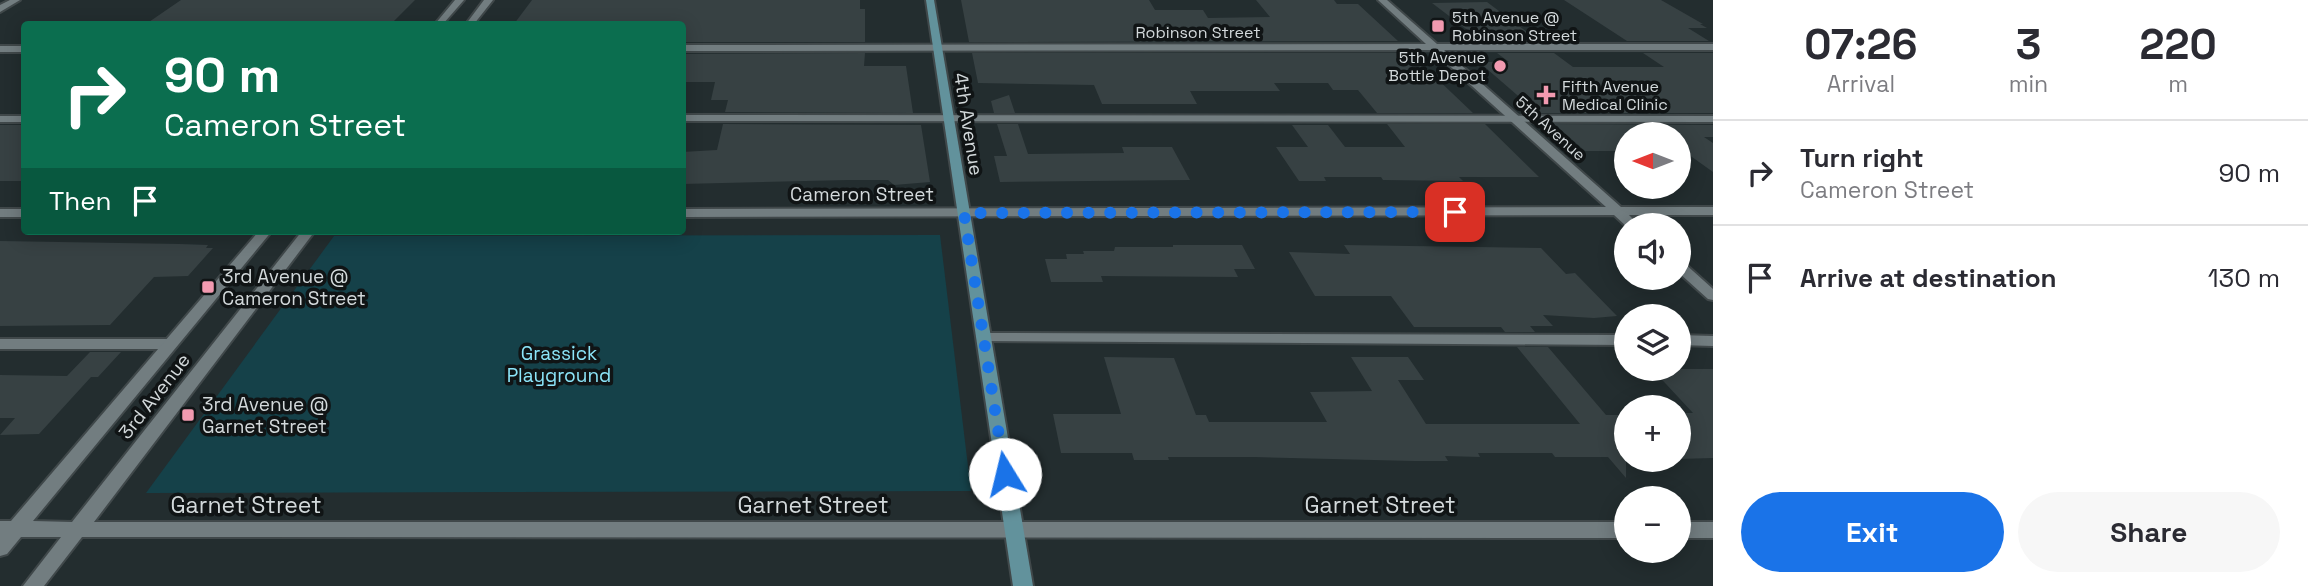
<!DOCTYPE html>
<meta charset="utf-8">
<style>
body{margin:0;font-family:"Space Grotesk",sans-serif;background:#f7f7f7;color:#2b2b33;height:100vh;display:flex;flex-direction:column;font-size:26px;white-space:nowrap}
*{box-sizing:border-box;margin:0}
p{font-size:23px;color:#7c7c81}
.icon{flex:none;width:38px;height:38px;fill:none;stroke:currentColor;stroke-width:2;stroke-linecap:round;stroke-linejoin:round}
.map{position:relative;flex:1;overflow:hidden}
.side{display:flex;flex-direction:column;background:#fff;width:595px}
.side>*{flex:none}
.top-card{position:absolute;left:21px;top:21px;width:665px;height:214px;border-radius:7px;box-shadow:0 4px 18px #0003;background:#0b6e4f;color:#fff;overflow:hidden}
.needle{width:46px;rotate:270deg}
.tools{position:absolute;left:1614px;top:122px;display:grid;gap:14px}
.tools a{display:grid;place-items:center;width:77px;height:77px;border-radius:50%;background:#fff;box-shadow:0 4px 18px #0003;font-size:35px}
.pin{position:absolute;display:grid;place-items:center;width:60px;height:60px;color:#fff;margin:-30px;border-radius:14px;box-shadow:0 4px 10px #0006}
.me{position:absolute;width:77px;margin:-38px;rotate:351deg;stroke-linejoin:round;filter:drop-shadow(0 0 5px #0008)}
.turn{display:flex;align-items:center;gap:24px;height:147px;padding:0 28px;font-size:32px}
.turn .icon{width:91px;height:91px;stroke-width:2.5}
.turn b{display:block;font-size:49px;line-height:60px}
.then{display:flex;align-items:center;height:66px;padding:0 28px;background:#0003;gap:14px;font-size:26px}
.eta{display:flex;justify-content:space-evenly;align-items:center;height:119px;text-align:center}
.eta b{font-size:42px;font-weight:700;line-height:49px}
.action{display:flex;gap:14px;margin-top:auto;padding:14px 28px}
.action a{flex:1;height:80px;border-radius:42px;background:#1a73e8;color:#fff;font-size:28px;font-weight:700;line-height:80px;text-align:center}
.action a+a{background:#f7f7f7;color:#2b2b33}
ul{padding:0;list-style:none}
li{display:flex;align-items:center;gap:21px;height:105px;padding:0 28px;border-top:2px solid #e1e1e2}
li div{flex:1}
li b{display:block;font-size:26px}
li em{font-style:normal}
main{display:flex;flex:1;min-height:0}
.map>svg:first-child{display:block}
.green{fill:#154149}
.building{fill:#374143}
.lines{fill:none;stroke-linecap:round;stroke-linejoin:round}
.lane-casing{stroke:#40484a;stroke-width:4}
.street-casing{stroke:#40484a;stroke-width:4}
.secondary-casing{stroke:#40484a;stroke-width:4}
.lane{fill:#727d80;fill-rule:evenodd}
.street{fill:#727d80;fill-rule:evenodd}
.secondary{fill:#62929c;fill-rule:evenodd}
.route{stroke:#1a73e8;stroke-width:12;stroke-dasharray:0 21.6}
.poi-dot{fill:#f29ab0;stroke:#101415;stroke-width:2.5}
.labels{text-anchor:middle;stroke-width:7;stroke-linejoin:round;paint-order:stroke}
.far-poi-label{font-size:16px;fill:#d3d9db;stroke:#101415;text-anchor:start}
.far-street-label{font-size:16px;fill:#d3d9db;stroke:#101415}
.street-label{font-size:19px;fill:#d3d9db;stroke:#101415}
.poi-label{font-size:19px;fill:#d3d9db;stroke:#101415;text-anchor:start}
.park-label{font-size:19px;fill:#8ce5f9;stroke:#101415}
.near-street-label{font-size:23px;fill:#d3d9db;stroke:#101415}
</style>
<main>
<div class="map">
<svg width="1713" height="586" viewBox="0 0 1713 586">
<rect width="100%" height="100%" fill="#232d2f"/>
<!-- green -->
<path class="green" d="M940 235 971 491 146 493 334 236Z"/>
<!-- building -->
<path class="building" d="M181 0H415L391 24H146Z
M532 0H860V9H865V42H682V24H514Z
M961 0H1149L1155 10H1203L1208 18 1270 17 1256 0H1334L1337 4H1358L1398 41 969 42Z
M1564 0H1661L1703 24H1700L1707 28H1688L1709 41H1627Z
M1487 2 1539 41H1482L1432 3Z
M865 53 864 66H906L913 113 725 112 728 100H711L715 82H682V54Z
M972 53H1410L1473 113H1377L1358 90H1333L1328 83H1274L1280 91H1190L1197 104H1102L1094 85 978 83Z
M1497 53H1554L1573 67H1664L1643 53H1713V113H1538L1479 62H1509Z
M1009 95 1015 113H994L991 101Z
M723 124 921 125 930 182 894 185 888 180H848L682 184V152L717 150Z
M997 124H1018L1028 154 1124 153 1122 147H1172L1190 180 1000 182 994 156H1007Z
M1387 124H1485L1539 177H1459L1463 181 1383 180 1381 177H1324L1326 181H1299L1276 147H1308L1292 125H1328L1345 147H1405Z
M1554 124 1713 125V137H1704L1713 143V172L1678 147V135H1626V151H1585Z
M24 125V181H0V125Z
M0 241 180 244 208 245 206 248H213L188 276 154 277 110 325 0 326Z
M1173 245H1242L1255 269H1234L1238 277 1101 276 1103 282H1051L1045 259H1067L1066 254H1084L1083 251H1114L1115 247H1173Z
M1344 245 1541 248 1566 274 1575 273 1617 316 1594 318 1543 315 1553 326H1530L1535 332H1505L1501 327H1414L1391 296H1315L1289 252 1350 254Z
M1517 347H1548L1606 415H1626V478L1608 457H1555L1552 453H1478L1480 457 1445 456 1448 461H1414L1255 457H1168L1169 460H1134L1132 453H1061L1053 414H1121L1104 357 1174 358 1196 415H1206L1209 422H1327L1310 392 1372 391 1351 357H1408L1424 380H1398L1426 424H1580Z
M90 352H121L98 377H91L39 434 0 435 15 418H0V375L67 376Z
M1652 369H1713V458L1678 459V413H1693Z"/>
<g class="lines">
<!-- lane casing -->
<g class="lane-casing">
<path id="lane" d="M682 115 1713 116V122L682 121Z
M0 116H24V122H0Z
M984 333 1626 335V345L979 341 977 338Z
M1678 335 1713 336V346L1678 345Z
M0 339H171L178 344 171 349H0Z"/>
</g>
<!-- street casing -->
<g class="street-casing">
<path id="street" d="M10 0H20L0 12V5Z
M455 0H464L443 24H435Z
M484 0H493L474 24H466Z
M1378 0H1387L1437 44H1713V50H1444L1621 207H1713V215H1629L1640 226H1626L1614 215 682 217V209L1606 207 1432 50 682 51V45L1426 44Z
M0 46H24V52H0Z
M0 209H24V217H0Z
M259 231H272L33 521 72 522 302 231H315L94 522H1626V538L82 537 44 586H23L61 537H21L7 554 0 556V521H11Z
M1678 261 1683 262 1713 289V300L1708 299 1678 272Z
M1678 522H1713V538H1678Z"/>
</g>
<!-- secondary casing -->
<g class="secondary-casing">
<path id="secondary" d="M926 0H934L1033 586H1013Z"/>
</g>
<!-- lane -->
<use href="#lane" class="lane"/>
<!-- street -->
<use href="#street" class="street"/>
<!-- secondary -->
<use href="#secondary" class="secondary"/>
</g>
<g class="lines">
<!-- route -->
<path class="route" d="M1005 474 964 213 1455 212"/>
</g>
<!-- markers -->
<g class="poi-dot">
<rect x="1431" y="19" width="14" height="14" rx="3.5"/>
<circle cx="1500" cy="66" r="7"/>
<path d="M1542.5 84.5h7v7h7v7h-7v7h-7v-7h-7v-7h7z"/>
<rect x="201" y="280" width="14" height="14" rx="3.5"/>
<rect x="181" y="408" width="14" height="14" rx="3.5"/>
</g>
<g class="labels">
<!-- far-poi labels -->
<g class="far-poi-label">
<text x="1452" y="23">5th Avenue @<tspan x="1452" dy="18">Robinson Street</tspan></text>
<text x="1486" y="63" text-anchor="end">5th Avenue<tspan x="1486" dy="18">Bottle Depot</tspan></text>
<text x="1562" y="92">Fifth Avenue<tspan x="1562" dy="18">Medical Clinic</tspan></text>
</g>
<!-- far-street labels -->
<g class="far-street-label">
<text x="1198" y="38">Robinson Street</text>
<text transform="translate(1551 128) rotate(42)" y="6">5th Avenue</text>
</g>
<!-- street labels -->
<g class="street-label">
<text transform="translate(969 124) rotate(81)" y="7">4th Avenue</text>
<text x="862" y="201">Cameron Street</text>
<text transform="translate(154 396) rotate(-52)" y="7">3rd Avenue</text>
</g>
<!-- poi labels -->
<g class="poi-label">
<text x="222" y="283">3rd Avenue @<tspan x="222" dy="22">Cameron Street</tspan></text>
<text x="202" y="411">3rd Avenue @<tspan x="202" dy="22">Garnet Street</tspan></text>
</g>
<!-- park labels -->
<g class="park-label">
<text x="559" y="360">Grassick<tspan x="559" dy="22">Playground</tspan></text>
</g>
<!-- near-street labels -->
<g class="near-street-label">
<text x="246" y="513">Garnet Street</text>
<text x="813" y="513">Garnet Street</text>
<text x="1380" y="513">Garnet Street</text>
</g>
</g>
</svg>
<div class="tools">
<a><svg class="needle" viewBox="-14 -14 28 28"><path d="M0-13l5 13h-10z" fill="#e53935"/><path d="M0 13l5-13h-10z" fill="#7c7c81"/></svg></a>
<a><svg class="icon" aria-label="sound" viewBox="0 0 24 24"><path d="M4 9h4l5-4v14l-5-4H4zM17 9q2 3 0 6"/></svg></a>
<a><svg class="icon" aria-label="layers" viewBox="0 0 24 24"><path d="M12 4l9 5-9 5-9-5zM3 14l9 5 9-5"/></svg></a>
<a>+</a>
<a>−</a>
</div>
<div class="pin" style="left:1455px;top:212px;background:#d93025"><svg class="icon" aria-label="arrive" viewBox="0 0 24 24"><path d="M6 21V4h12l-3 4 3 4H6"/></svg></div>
<svg class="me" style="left:1005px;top:474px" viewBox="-20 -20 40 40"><circle r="19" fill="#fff"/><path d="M0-13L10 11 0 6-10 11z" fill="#1a73e8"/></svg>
<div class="top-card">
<div class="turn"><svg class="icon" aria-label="right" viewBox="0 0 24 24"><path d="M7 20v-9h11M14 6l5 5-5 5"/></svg><div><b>90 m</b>Cameron Street</div></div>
<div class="then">Then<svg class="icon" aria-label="arrive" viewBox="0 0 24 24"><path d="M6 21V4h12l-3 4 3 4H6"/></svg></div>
</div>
</div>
<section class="side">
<div class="eta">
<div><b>07:26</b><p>Arrival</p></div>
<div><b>3</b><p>min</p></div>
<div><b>220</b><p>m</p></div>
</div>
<ul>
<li><svg class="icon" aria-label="right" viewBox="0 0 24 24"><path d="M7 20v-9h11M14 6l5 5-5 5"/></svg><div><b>Turn right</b><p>Cameron Street</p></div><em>90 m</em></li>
<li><svg class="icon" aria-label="arrive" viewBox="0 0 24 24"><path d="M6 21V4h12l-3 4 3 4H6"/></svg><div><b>Arrive at destination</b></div><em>130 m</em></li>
</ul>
<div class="action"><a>Exit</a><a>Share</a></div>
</section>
</main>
